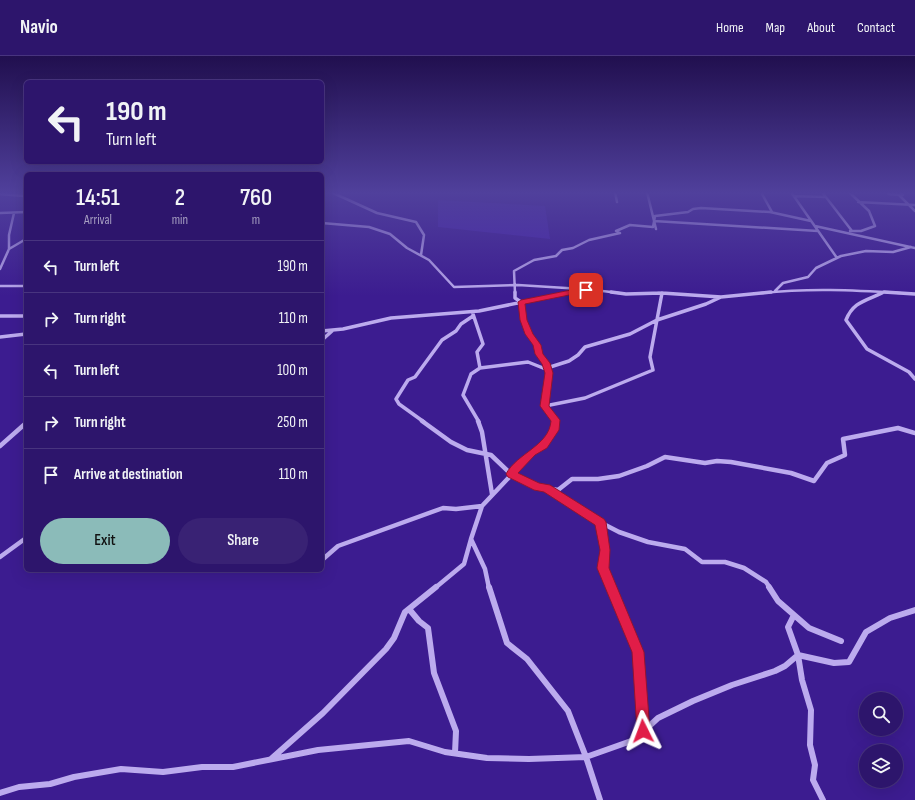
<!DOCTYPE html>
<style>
body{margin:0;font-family:"Sofia Sans Condensed",sans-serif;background:#392274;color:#f1f3f6;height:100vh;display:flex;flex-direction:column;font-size:15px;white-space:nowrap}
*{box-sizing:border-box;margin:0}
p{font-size:13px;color:#a79fc2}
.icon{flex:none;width:22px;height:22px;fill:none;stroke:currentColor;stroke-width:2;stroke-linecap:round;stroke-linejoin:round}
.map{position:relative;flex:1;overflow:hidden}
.sheet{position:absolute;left:24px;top:116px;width:300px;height:400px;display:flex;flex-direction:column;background:#2d156c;border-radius:6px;box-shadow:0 4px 16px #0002,0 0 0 1px #48347f}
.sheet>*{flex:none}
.guide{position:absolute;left:24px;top:24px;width:300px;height:84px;border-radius:6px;box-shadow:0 4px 16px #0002,0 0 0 1px #48347f;background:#2d156c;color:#f1f3f6;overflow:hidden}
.controls{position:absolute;left:859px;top:636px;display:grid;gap:8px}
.controls a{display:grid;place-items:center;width:44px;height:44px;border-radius:50%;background:#2d156c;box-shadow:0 4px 16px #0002,0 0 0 1px #48347f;font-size:20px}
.pin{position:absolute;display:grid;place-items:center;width:34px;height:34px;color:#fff;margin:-17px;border-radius:8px;box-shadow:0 2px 6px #0006}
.me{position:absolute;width:44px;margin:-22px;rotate:357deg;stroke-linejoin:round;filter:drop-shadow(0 0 3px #0008)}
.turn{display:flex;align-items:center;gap:14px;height:84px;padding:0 16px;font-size:18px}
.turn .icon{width:52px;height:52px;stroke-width:2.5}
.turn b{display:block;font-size:28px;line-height:34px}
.eta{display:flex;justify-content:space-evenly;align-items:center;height:68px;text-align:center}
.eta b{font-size:24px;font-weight:600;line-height:28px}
.cta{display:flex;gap:8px;margin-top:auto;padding:8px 16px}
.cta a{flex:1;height:46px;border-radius:24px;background:#8bbbb9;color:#111;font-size:16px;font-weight:600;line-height:46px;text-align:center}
.cta a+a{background:#392274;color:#f1f3f6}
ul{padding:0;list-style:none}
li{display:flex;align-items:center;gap:12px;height:52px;padding:0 16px;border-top:1px solid #48347f}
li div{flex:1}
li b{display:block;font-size:15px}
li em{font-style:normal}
header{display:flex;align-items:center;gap:24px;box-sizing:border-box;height:56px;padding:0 20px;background:#2d156c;border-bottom:1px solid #48347f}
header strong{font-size:19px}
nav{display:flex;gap:22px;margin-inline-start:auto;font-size:14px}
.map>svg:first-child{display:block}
.green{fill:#4725a9}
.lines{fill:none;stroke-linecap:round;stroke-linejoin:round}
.minor-far3{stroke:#bcabee;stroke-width:2.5}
.minor-far2{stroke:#bcabee;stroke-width:3.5}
.minor-far1{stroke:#bcabee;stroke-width:4.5}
.minor{stroke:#bcabee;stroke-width:6}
.route{fill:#e11d48;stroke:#92132f}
</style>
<header>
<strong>Navio</strong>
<nav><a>Home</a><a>Map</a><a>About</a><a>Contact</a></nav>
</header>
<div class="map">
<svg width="915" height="744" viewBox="0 0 915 744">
<rect width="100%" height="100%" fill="#3c1c90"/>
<!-- green -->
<path class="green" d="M438 144 545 150 550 183 438 171Z"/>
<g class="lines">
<!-- minor-far3 -->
<path class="minor-far3" d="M331 136 377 157 416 166 424 179 421 199
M615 136 617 146
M647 136 656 173
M761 136 772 156
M791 136 837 202
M822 136 852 175
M849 136 869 155 875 170 861 175H850
M887 136 889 138 903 139 901 136
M0 138 24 140 26 142
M899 139 915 155
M794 140 826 141
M858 146 915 149
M0 157 26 156
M654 165 818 175
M322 167 369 171 390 178 407 192 429 204 454 231 518 229 582 233
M815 170 915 192
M9 193V179L14 157
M0 213 9 193 26 183
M0 230H26
M775 235 783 227 808 221 816 212 841 200 866 195 893 196 911 191
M515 237 514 215 534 204 556 200 562 194 573 192 589 184 620 177 616 175 630 169 653 171 655 160 688 156 693 153 701 152 770 156 811 165
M566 237 586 233 619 237
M658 237H663
M761 237C809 232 852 234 900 237"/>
<!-- minor-far2 -->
<path class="minor-far2" d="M515 236V242L521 246 523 263 529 278 537 289 539 299 546 307 549 317 545 350 555 364V366
M611 236 626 238 662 237 721 241 771 236
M884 236 915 238
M882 237C865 245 853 246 846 264L867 293 909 316 915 323
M473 258 483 288 477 296 480 312
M0 260H26
M322 275 343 273 391 262 479 255 571 236
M0 281 26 278
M322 284 332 275
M547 312 569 305 578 299 585 291 630 278 657 264 706 248 721 241
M545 350 585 342 653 314 650 301 662 237
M424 366 399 348 396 343 408 324 415 321 442 284 456 275 461 268 473 260
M479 366 463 339 471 318 480 312 528 306 548 314"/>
<!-- minor-far1 -->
<path class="minor-far1" d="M422 365 451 386 467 394 491 399 511 418 538 431 558 434 572 423H598L619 420 647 410 665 401 705 407 717 405 731 406 791 417 814 425 827 407 845 399 843 383 898 372 915 377
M478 365 482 376 492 438
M0 390 26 367
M548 433 588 460 619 476 648 486 685 493 702 506H725L744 512 766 526 770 532
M600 466 605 494 603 512 611 532
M0 501 26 482
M322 504 338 490 443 452 456 453 482 450
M435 532 464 508 471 483
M489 532 485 513 471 483 482 450 532 397 543 390 554 374 555 365"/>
<!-- minor -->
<path class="minor" d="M489 531 507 587 527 603 568 655 586 701 600 744
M611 531 638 597 643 675
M769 531 778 545 809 572 841 585
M409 553 419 565 428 572 434 617 456 675 455 697
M794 559 788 571 798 599 802 624 811 654 810 689 815 709 813 724 823 744
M271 703 323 657 386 593 394 582 405 556 436 531
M0 737 19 731 50 728 74 721 121 713 163 716 202 711H233L318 694 409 685 445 696 487 702 529 703 586 701 634 684 658 662 693 645 732 629 775 615 785 610 798 599 834 607 849 606 866 576 890 562 915 554"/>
</g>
<!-- sky -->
<linearGradient id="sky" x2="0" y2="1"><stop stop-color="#210f4f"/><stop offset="0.57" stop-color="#50409c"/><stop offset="1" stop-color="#50409c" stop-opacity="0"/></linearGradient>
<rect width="915" height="240" fill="url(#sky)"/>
<!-- route -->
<path class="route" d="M586 231 589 232V235L525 248 527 264 533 278 541 289 543 298 550 307 553 317 549 350 560 364 559 374 547 392 535 399 518 417 539 427 550 429 604 463 606 466 610 494 609 512 644 596 650 675 648 680 643 682 639 680 637 675 632 596 597 512 600 494 595 469 544 436 534 434 508 421 506 418C517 397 549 390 551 365L540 350 545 317 542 308 535 298 533 289 525 278 520 264 518 246 521 244Z"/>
</svg>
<div class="controls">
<a><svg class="icon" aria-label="search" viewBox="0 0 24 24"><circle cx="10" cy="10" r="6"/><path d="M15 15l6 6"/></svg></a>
<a><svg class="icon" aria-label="layers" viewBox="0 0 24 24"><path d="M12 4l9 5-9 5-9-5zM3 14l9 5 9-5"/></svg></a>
</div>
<div class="pin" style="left:586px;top:234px;background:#d93025"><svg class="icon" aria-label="arrive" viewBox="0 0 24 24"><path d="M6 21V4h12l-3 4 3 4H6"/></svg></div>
<svg class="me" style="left:643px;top:675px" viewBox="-20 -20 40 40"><path d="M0-17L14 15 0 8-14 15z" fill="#e11d48" stroke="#fff" stroke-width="4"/></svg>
<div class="guide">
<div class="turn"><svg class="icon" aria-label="left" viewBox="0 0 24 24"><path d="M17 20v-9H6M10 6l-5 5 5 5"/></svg><div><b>190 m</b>Turn left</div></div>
</div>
<section class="sheet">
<div class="eta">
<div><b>14:51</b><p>Arrival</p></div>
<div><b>2</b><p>min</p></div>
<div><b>760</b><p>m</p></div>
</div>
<ul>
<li><svg class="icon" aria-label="left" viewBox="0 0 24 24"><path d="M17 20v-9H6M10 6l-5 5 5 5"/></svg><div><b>Turn left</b></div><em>190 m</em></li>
<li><svg class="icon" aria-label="right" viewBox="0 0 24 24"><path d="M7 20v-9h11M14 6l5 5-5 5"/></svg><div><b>Turn right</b></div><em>110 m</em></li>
<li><svg class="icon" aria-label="left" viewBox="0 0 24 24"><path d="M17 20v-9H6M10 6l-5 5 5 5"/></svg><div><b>Turn left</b></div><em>100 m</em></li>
<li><svg class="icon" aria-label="right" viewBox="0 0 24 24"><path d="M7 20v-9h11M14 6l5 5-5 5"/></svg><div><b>Turn right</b></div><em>250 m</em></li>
<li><svg class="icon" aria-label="arrive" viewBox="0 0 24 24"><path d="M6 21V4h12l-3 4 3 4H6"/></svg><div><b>Arrive at destination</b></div><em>110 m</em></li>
</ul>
<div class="cta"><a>Exit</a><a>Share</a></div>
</section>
</div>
